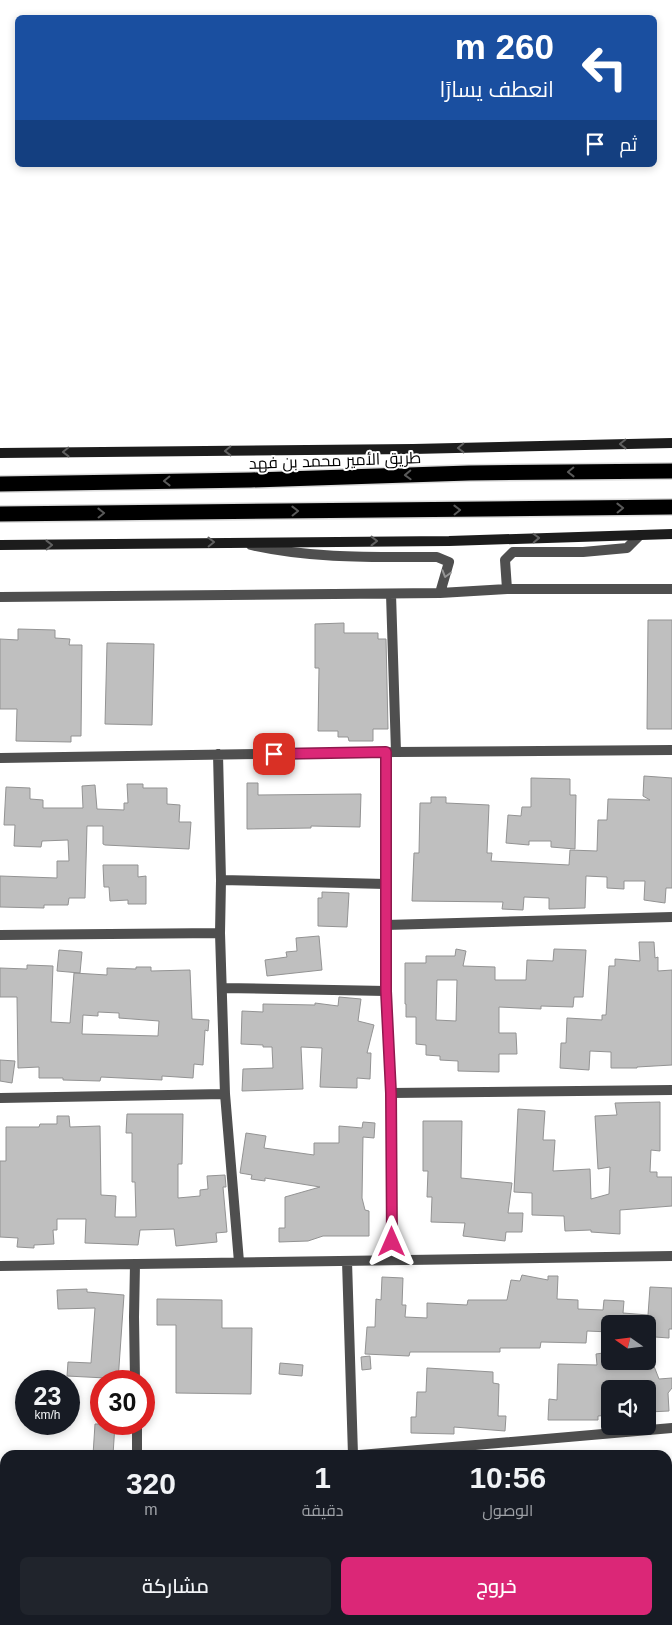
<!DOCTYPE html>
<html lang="ar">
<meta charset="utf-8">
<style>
body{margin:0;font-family:Helvetica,Cairo,sans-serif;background:#20242c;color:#f1f3f6;direction:rtl;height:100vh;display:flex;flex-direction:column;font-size:19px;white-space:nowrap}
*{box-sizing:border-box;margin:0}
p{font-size:16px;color:#9ea1a6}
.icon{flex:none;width:28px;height:28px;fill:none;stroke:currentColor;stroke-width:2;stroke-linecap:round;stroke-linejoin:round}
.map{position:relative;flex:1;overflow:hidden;direction:ltr}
.details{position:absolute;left:0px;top:1450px;width:672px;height:175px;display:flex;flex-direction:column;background:#171b24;border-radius:15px 15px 0 0;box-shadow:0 2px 8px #0003;direction:rtl}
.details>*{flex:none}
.guide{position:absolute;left:15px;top:15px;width:642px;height:152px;border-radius:8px;box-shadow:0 2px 8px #0003;direction:rtl;background:#1a4fa0;color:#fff;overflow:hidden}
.needle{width:32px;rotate:284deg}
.fabs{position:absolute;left:601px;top:1315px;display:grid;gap:10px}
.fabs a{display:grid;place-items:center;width:55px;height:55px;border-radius:8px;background:#171b24;box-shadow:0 2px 8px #0003;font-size:25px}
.speed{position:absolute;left:15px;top:1370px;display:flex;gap:10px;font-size:25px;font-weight:700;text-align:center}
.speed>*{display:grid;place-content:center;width:65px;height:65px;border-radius:50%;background:#171b24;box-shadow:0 2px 8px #0003;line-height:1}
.speed small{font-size:12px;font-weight:400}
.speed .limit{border:8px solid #d22;background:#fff;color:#111}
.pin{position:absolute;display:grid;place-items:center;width:42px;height:42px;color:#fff;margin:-21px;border-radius:10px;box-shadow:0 2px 8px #0006}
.me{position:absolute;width:55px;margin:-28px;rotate:0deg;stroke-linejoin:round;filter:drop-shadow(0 0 4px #0008)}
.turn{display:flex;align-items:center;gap:18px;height:105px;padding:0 20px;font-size:22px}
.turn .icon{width:65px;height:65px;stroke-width:2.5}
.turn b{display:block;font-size:35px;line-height:42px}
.then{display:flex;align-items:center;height:48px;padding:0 20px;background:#0003;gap:10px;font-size:19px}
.eta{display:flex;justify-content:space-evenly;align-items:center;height:85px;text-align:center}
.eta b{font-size:30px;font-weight:600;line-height:35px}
.action{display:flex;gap:10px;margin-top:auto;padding:10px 20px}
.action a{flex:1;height:58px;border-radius:8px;background:#db2777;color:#fff;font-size:20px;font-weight:600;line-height:58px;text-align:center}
.action a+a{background:#20242c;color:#f1f3f6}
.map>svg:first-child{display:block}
.building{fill:#bfbfbf;stroke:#939393;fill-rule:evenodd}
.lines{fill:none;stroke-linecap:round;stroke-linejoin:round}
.highway-casing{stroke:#dbdbdb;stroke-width:18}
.street{stroke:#4f4f4f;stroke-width:10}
.secondary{stroke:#1c1c1c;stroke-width:10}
.highway{stroke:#000;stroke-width:15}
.oneway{stroke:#606060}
.oneway2{stroke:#595959}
.oneway3{stroke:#959595}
.route-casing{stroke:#8e194d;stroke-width:12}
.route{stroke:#db2777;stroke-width:9}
.labels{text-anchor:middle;stroke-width:4;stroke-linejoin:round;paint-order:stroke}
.street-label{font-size:16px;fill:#000;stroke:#fff}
</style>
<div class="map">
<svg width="672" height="1625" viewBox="0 0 672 1625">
<rect width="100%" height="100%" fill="#fff"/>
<!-- building -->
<path class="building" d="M648 620H672V729H647Z
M344 623V633H378V639H386L388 729H373V741H349L348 737H338V731H318L319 668H315V624Z
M18 629 55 630V638L70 639 69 645H82L81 736H71V742L16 741 17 709H0V639L18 640Z
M107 643 154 644 152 725 105 724Z
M644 776 672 778V888H666L665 903 644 900 645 881H624V889L607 888V877L586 876 585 908 549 909V898L524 897 523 910 502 909 503 902 412 901 414 853H419L420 803H431V797H446V803L489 805 487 853H492L491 861 569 865 570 850 597 851 598 820H607L608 799 650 800 643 796Z
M531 778 570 779V795H576L575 849 551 847V841H529V845L506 843 508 815 521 816 522 807H531Z
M247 783H258V795L361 794 360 827 311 826V828L247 829Z
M127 784H143V788H167V804L180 805 179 822H191L189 849 105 845 103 844V826H87L85 898H69L68 905H44V908L0 907V876L57 878V861H69L68 840 42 841 41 847 14 846 15 825H4L6 787 30 788V799L43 800V808H83L82 786 95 785 97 809 124 810V803H128Z
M103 865H138V877L146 876V904H128V900L110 901 109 887H104Z
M322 892 349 893 347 927 318 926V898H322Z
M319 936 322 970 267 976 265 960 287 957 286 952 297 951 296 938Z
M639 942H654L655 958 658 957V971L672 970V1065L637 1067V1068H611V1052L590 1051 589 1070 560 1068 561 1043H566L567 1018 602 1020V1015H606L609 966H615V959L640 961Z
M456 949 466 951 463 966 495 967V980H526L527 960 553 961 554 949 586 950 583 997H574L573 1007 541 1006V1009L499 1007V1033H516L517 1054H499V1072L458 1071V1061L440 1060V1056L426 1055V1045L416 1044V1017H406V1004H405V963H426V956H455ZM437 980H457L456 1021 436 1020Z
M59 950 82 952 80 973 57 971Z
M27 965 53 966 51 1022 70 1023 74 973 107 975V968L136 969V967H151V971L190 970 192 1019 209 1020 208 1031 205 1030 203 1065 194 1064 193 1078 162 1076V1080L101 1077 100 1081 63 1080V1078H39V1067L18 1068 17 997H0V968L27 969ZM98 1012 119 1013V1018L159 1021 158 1036 82 1034 83 1015 98 1016Z
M339 997 361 999 358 1021 374 1025 367 1053H371L370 1079 357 1078V1088L320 1087 322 1048 301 1047 303 1089 242 1091 243 1069 273 1068 272 1047H263V1045L241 1044 242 1011 263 1012V1004L315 1005V1003L338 1006Z
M0 1060 15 1061 12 1083 0 1081Z
M660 1102V1151L651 1150 650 1172H657V1177H672V1206L620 1210V1234L591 1232V1230L565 1231 564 1216 532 1215V1193L514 1192 518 1109 545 1111 543 1140H555L553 1171 590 1169 591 1199 609 1194 610 1167 598 1169 595 1116 617 1115 615 1103Z
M127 1114H183L182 1164H178V1198L200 1196V1190L208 1189 207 1176 225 1175 226 1187H223L227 1232 216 1233 217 1242 176 1246 174 1229 140 1230 138 1245 85 1243 86 1219H57V1230H53L54 1244 34 1245V1248L17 1247 18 1238 0 1237V1161H6V1127H39L40 1124H57V1116H69L70 1127 100 1126 101 1195 116 1196 115 1217H136L135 1182H132V1133H126Z
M423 1121H462L461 1178 512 1183 508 1213H523L522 1232H506L505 1241 463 1236 465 1223 431 1222 432 1197H427L428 1171H423Z
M363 1122 375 1123 374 1138 363 1137 362 1198 365 1210 369 1211V1236H323L308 1241 279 1242V1228H285V1197L320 1187 265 1178V1181L251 1179 252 1175 240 1173 246 1133 266 1136 264 1148 314 1155V1143H339V1126L362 1128Z
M522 1275 548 1280V1276H558L557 1299 578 1300V1309L603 1310 604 1300 624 1301 623 1313 648 1315 650 1287 672 1288V1329H669V1338L655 1337V1330H648V1324H610V1332L587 1331 586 1343 541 1342 540 1348H500V1352H410L409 1356 365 1354 367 1327H375L376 1299 381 1300 382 1277 403 1278 402 1305H406L405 1317 427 1318V1303L467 1305 468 1300H507L511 1280 520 1281Z
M87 1289V1292L124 1295 118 1381H106V1378L67 1376 68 1362 91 1363 95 1308 58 1309 57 1290Z
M157 1299 222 1300V1328H252L251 1394 176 1393V1325H157Z
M610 1352V1361H652L659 1379 672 1378V1388L668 1393 669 1411 648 1412V1389H610V1415L598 1416V1420H548L549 1399 557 1400 558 1364 597 1365 596 1354Z
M370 1356 371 1369 362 1370 361 1357Z
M280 1363 303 1365 302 1376 279 1374Z
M427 1368 493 1372V1383L499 1384 498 1416H506L505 1431 454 1427V1434L411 1433V1417H416L417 1392H426Z
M95 1424H115L113 1455H93Z"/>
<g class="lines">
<!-- highway casing -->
<g class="highway-casing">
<path id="highway" d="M0 484 251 480 469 473 672 471
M0 514 672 507"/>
</g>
<!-- street -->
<path class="street" d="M251 545C312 559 375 557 437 557L449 562 440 593
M507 589 505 560 513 552H583L627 548 640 535
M391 594 396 752
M0 597 440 593 507 589H672
M386 752V991L391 1093 392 1260
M218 754 221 880 220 933 225 1094 239 1262
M0 758 396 752 672 750
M221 880 386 884
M386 925 672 917
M0 935 220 933
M222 988 386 991
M391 1093 672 1090
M0 1098 225 1094
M347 1261 353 1455
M0 1266 672 1256
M135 1381 134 1317 135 1264
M137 1424V1455
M360 1455 672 1428
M0 1482H5
M668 1592 672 1591
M0 1603 5 1602
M668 1612 672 1611
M156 1620 157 1625
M515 1625 538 1620
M608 1625 631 1620"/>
<!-- secondary -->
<path class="secondary" d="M0 453 413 449 672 443
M0 545 449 541 672 534"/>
<!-- highway -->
<use href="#highway" class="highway"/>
</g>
<!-- one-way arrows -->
<defs><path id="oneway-chevron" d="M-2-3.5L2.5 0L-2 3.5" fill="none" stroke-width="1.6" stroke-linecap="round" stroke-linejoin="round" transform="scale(1.25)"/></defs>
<g class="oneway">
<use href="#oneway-chevron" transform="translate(623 444) rotate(179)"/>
<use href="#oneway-chevron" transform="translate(461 448) rotate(179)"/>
<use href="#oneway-chevron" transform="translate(228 451) rotate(179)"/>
<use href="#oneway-chevron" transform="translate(66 452) rotate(179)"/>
<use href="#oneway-chevron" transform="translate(536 538) rotate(-2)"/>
<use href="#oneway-chevron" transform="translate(374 541)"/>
<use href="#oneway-chevron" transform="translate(211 542) rotate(-1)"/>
<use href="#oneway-chevron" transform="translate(49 545) rotate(-1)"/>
</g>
<g class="oneway2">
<use href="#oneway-chevron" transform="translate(571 472) rotate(179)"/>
<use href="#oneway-chevron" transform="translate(408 475) rotate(178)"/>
<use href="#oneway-chevron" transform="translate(167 481) rotate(179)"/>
<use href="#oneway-chevron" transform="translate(620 508) rotate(-1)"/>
<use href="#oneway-chevron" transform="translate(457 510) rotate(-1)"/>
<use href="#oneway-chevron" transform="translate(295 511) rotate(-1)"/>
<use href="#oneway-chevron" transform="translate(101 513) rotate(-1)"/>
</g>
<use class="oneway3" href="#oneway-chevron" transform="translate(446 574) rotate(106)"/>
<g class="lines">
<!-- route casing -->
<g class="route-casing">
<path id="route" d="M274 754 386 752V991L391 1093 392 1242"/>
</g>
<!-- route -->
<use href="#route" class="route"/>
</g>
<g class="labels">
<!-- street labels -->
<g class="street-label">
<text transform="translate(335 460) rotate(-2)" y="6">طريق الأمير محمد بن فهد</text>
</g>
</g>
</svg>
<div class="fabs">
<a><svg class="needle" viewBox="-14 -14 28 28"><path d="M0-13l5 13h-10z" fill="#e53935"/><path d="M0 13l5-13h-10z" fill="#9ea1a6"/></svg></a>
<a><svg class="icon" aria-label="sound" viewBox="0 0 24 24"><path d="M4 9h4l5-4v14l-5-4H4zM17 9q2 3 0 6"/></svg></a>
</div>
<div class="speed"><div>23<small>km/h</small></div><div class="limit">30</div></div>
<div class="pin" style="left:274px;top:754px;background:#d93025"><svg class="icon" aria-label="arrive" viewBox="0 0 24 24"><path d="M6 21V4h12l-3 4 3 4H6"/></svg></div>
<svg class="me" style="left:392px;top:1242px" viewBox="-20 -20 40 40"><path d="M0-17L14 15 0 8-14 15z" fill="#db2777" stroke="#fff" stroke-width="4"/></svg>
<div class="guide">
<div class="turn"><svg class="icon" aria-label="left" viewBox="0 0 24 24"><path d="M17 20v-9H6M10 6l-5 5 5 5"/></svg><div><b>260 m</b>انعطف يسارًا</div></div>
<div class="then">ثم<svg class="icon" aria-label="arrive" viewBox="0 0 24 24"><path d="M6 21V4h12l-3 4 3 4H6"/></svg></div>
</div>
<section class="details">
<div class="eta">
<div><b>10:56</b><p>الوصول</p></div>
<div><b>1</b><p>دقيقة</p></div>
<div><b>320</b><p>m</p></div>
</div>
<div class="action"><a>خروج</a><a>مشاركة</a></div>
</section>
</div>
